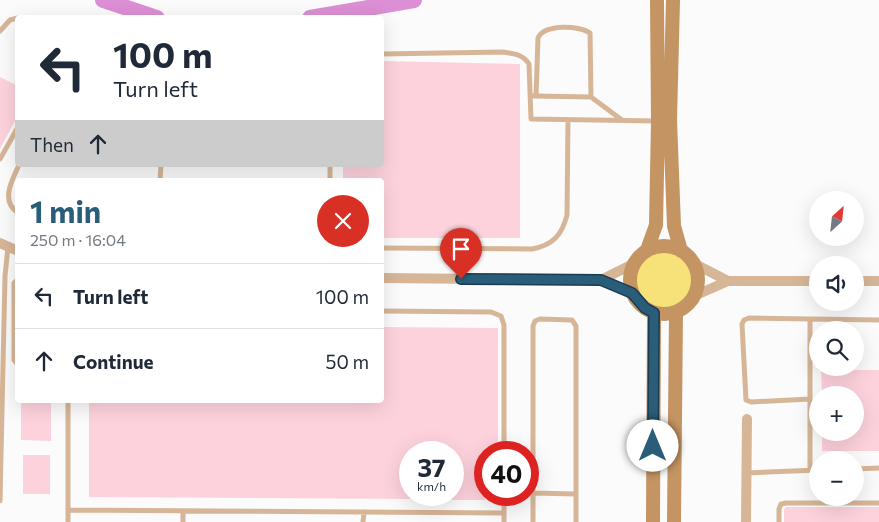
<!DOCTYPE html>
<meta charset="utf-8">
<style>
body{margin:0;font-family:Commissioner,sans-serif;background:#f6f6f7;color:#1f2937;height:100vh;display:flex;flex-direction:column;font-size:19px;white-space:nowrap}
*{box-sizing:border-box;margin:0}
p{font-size:16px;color:#747a83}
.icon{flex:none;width:28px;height:28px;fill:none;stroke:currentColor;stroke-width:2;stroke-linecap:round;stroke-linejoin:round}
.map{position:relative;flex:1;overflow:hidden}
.panel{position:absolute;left:15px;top:178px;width:369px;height:225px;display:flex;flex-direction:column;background:#fff;border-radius:5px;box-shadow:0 5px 20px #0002}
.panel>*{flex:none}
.banner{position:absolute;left:15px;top:15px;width:369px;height:152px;border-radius:5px;box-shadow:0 5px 20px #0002;background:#fff;color:#1f2937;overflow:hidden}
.needle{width:32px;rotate:27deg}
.fabs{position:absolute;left:809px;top:191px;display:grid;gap:10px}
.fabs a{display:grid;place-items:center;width:55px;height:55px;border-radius:50%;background:#fff;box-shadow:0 5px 20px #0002;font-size:25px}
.speed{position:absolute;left:399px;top:441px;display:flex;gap:10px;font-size:25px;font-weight:700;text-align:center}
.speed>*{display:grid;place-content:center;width:65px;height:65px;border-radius:50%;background:#fff;box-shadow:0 5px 20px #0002;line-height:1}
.speed small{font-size:12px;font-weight:400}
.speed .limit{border:8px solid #d22;background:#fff;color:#111}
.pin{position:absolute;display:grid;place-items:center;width:42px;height:42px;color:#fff;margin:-51px -21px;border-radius:50% 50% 50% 0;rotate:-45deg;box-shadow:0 0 5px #0007}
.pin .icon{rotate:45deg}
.me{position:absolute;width:55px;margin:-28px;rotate:0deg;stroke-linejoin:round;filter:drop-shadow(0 0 4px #0008)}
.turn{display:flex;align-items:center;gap:18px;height:105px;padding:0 15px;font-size:22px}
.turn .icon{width:65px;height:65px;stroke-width:2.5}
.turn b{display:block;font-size:35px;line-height:42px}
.then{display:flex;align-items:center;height:48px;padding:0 15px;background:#0003;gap:10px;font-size:19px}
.round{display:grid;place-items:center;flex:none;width:52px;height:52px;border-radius:26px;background:#f6f6f7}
.head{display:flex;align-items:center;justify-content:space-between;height:85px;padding:0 15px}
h1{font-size:30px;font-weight:700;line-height:38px;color:#295d79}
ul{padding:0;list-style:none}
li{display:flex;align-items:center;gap:15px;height:65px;padding:0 15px;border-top:1px solid #e0e1e3}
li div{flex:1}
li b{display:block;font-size:19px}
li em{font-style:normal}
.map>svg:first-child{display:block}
.green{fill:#f7e27a}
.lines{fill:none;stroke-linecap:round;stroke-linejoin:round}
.river{stroke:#dc8fd4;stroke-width:16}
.building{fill:#fdd2dc}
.lane{stroke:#d7b697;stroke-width:5}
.street{stroke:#d7b697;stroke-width:10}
.secondary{stroke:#c49463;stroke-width:14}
.route-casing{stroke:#1b3c4f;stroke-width:12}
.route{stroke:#295d79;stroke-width:9}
</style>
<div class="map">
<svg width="879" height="522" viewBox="0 0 879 522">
<rect width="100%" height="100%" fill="#fbfbfb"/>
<!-- green -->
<path class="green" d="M634 281a30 30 0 1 1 60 0a30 30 0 1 1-60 0Z"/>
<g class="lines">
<!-- river -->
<path class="river" d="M103 0 157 18
M310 18 414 0"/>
</g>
<!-- building -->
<path class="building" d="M381 61 520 64V238H381V180H343V165H381Z
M0 77 18 86V115L0 149Z
M381 327 498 328V452H485V500H452V452H410V499L89 497V400H381Z
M821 370H879V451H822V432H855V395H822Z
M21 400H51V441L21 440Z
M23 455H50V494H23Z
M786 507H879V522H784V509Z"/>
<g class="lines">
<!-- lane -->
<path class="lane" d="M0 31 10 20 18 18
M381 54 503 52C514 54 523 54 529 64L531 119 656 121
M533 96 591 97 622 120
M536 96 538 38C544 24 579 25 590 33L591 97
M0 159 18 127
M160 180 161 165
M330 180V165
M18 213C0 201 12 180 19 165
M381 248 532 249C553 245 562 235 567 215L568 120
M18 279 14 283V360L18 365
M381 311 491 312 501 316 504 325V452
M810 319V470
M810 399 751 402 746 400 742 324 744 320 749 318 879 320
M855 469 879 468
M747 473 818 470
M533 493 576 494
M0 501 5 276 8 247
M68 510 504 513
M68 522V400
M183 522V511
M363 522 364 512
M504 522V495
M533 522V326L535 321 540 319 572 320 576 326V522
M779 522V509L781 504 786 503H879"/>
<!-- street -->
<path class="street" d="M0 243 18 251
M693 263 728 281
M381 278 601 280 632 293
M601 280 635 263
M855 281H879
M694 296 728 281H818
M746 522 747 419"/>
<!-- secondary -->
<path class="secondary" d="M673 0 670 120 674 226 681 251
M630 280a34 34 0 1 1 68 0a34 34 0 1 1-68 0Z
M647 250 656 225 658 121 657 0
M653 522 654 313
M674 522 676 313"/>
</g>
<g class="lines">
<!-- route casing -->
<g class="route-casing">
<path id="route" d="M461 279 601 280 632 293 645 308 654 313 653 446"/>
</g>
<!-- route -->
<use href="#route" class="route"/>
</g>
</svg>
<div class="fabs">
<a><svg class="needle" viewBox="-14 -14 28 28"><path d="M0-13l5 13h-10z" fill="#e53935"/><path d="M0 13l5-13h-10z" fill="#747a83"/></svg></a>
<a><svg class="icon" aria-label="sound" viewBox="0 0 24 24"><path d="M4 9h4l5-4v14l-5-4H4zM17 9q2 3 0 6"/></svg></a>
<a><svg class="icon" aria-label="search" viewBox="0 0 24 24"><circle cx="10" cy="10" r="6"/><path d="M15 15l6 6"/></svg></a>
<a>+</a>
<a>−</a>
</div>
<div class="speed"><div>37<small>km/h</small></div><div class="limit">40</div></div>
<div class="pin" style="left:461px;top:279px;background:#d93025"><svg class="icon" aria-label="arrive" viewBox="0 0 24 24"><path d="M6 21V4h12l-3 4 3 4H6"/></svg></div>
<svg class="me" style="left:653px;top:446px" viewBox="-20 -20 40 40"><circle r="19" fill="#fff"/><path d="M0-13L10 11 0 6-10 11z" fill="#295d79"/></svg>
<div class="banner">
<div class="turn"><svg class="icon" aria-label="left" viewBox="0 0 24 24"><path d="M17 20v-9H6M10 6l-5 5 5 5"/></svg><div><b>100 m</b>Turn left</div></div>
<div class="then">Then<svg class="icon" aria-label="ahead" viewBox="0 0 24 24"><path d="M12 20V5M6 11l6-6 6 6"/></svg></div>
</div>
<section class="panel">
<div class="head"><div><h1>1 min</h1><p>250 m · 16:04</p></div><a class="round" style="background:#d93025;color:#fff"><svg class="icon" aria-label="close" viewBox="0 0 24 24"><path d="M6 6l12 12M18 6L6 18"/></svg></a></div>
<ul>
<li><svg class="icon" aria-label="left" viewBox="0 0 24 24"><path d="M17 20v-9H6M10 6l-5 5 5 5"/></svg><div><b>Turn left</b></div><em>100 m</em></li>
<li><svg class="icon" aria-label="ahead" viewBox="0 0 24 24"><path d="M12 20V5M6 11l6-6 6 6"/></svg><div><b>Continue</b></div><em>50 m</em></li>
</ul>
</section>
</div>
